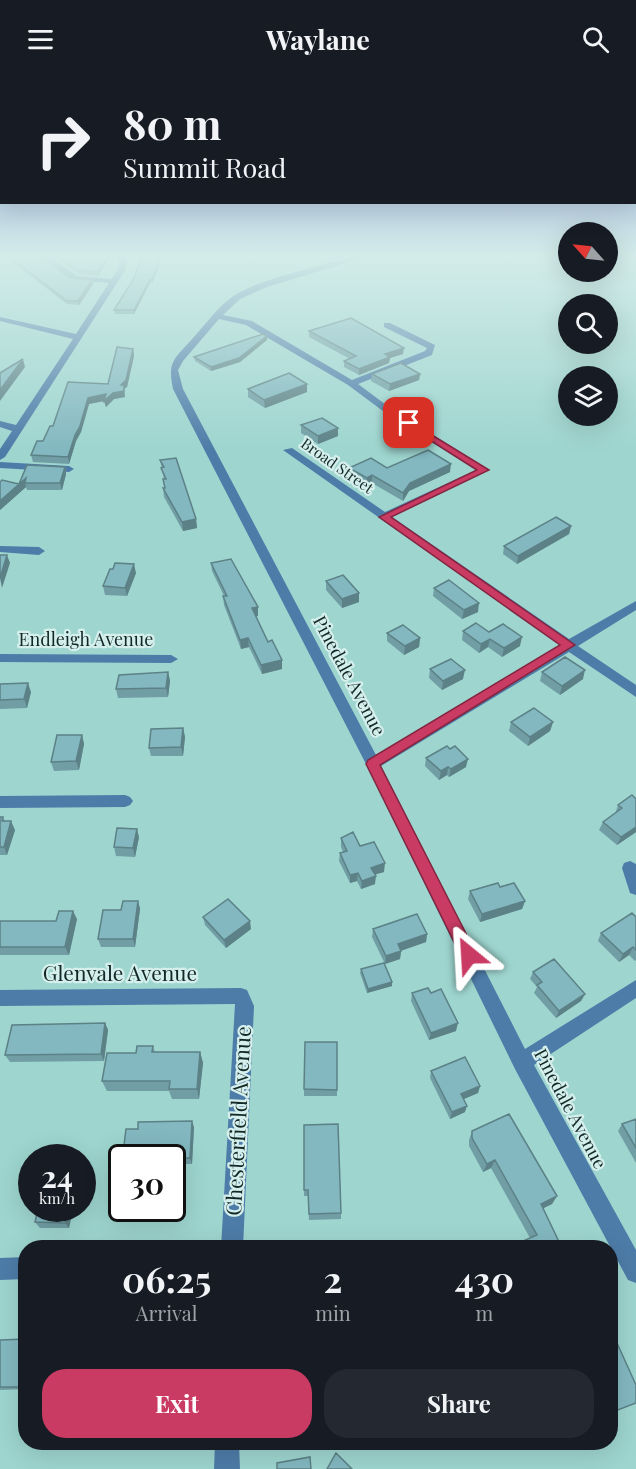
<!DOCTYPE html>
<style>
body{margin:0;font-family:"Playfair Display",serif;background:#242831;color:#f1f3f6;height:100vh;display:flex;flex-direction:column;font-size:22px;white-space:nowrap}
*{box-sizing:border-box;margin:0}
p{font-size:20px;color:#9ea1a6}
.icon{flex:none;width:33px;height:33px;fill:none;stroke:currentColor;stroke-width:2;stroke-linecap:round;stroke-linejoin:round}
.map{position:relative;flex:1;overflow:hidden}
.details{position:absolute;left:18px;top:1162px;width:600px;height:210px;display:flex;flex-direction:column;background:#171b24;border-radius:24px;box-shadow:0 6px 24px #0002}
.details>*{flex:none}
.guide{position:absolute;left:0px;top:0px;width:636px;height:126px;box-shadow:0 6px 24px #0002;background:#171b24;color:#f1f3f6;overflow:hidden}
.needle{width:39px;rotate:297deg}
.controls{position:absolute;left:558px;top:144px;display:grid;gap:12px}
.controls a{display:grid;place-items:center;width:60px;height:60px;border-radius:50%;background:#171b24;box-shadow:0 6px 24px #0002;font-size:30px}
.speed{position:absolute;left:18px;top:1066px;display:flex;gap:12px;font-size:30px;font-weight:700;text-align:center}
.speed>*{display:grid;place-content:center;width:78px;height:78px;border-radius:50%;background:#171b24;box-shadow:0 6px 24px #0002;line-height:1}
.speed small{font-size:15px;font-weight:400}
.speed .limit{border:3px solid #111;border-radius:9px;background:#fff;color:#111}
.pin{position:absolute;display:grid;place-items:center;width:51px;height:51px;color:#fff;margin:-26px;border-radius:12px;box-shadow:0 3px 9px #0006}
.me{position:absolute;width:66px;margin:-33px;rotate:333deg;stroke-linejoin:round;filter:drop-shadow(0 0 4px #0008)}
.turn{display:flex;align-items:center;gap:21px;height:126px;padding:0 24px;font-size:27px}
.turn .icon{width:78px;height:78px;stroke-width:2.5}
.turn b{display:block;font-size:42px;line-height:51px}
.eta{display:flex;justify-content:space-evenly;align-items:center;height:102px;text-align:center}
.eta b{font-size:36px;font-weight:700;line-height:42px}
.action{display:flex;gap:12px;margin-top:auto;padding:12px 24px}
.action a{flex:1;height:69px;border-radius:24px;background:#c93b63;color:#fff;font-size:24px;font-weight:700;line-height:69px;text-align:center}
.action a+a{background:#242831;color:#f1f3f6}
header{display:flex;justify-content:space-between;align-items:center;height:78px;padding:0 24px;background:#171b24;font-size:27px;font-weight:700}
.map>svg:first-child{display:block}
.lines{fill:none;stroke-linecap:round;stroke-linejoin:round}
.minor{fill:#4d7ca8;fill-rule:evenodd}
.wall{fill:#719ea5}
.shaded-wall{fill:#5c8186}
.building{fill:#83b8c0;stroke:#5c8186;stroke-width:1.5}
.route{fill:#c93b63;stroke:#832640;stroke-width:1.5}
.labels{text-anchor:middle;stroke-width:4.5;stroke-linejoin:round;paint-order:stroke}
.far-street-label{font-size:15px;fill:#122826;stroke:#d5efec}
.street-label{font-size:18px;fill:#122826;stroke:#d5efec}
.near-street-label{font-size:21px;fill:#122826;stroke:#d5efec}
</style>
<header><svg class="icon" aria-label="menu" viewBox="0 0 24 24"><path d="M4 6h16M4 12h16M4 18h16"/></svg>Waylane<svg class="icon" aria-label="search" viewBox="0 0 24 24"><circle cx="10" cy="10" r="6"/><path d="M15 15l6 6"/></svg></header>
<div class="map">
<svg width="636" height="1391" viewBox="0 0 636 1391">
<rect width="100%" height="100%" fill="#9ed5cf"/>
<g class="lines">
<!-- minor -->
<path class="minor" d="M46 177H52L51 179 77 198 112 201 118 191 119 184 114 177H121L127 184 126 191 5 379 0 382V371L12 353 0 349V343L16 347 73 261 0 243V239L76 256 109 205 72 202 44 182Z
M361 177H372L267 209 240 221 223 237 252 243 352 302 425 273 427 270 384 249V245H390L435 267 432 277 358 306 393 332 489 392 392 439 569 561 636 523V532L578 568 636 607V619L569 574 381 688 525 971 636 902V920L534 987 636 1172V1205L628 1202 515 991 366 686 173 311C167 282 175 281 193 260 206 246 219 227 235 217 264 199 326 187 361 177ZM219 241 246 247 348 307 387 336 476 392 385 434 292 370 283 372 560 567 376 677 183 311 178 292 183 283Z
M623 177 636 178V182L624 179Z
M0 384 69 388 74 391 69 394 0 390Z
M0 468 39 469 45 473 39 477 0 474Z
M0 576 171 577 178 581 171 585 0 584Z
M125 717 130 719 133 723 130 727 125 729 0 730V718Z
M630 783 636 786V817L630 815 622 790 624 785Z
M241 910 247 912 254 928 243 1170H221L235 926 0 928V912Z
M26 1179V1201L0 1202V1180Z
M215 1365H239L240 1391H214Z"/>
</g>
<!-- wall -->
<path class="wall" d="M3 177H44L43 181 70 200 92 202 93 206 79 227 67 226Z
M54 177H111L98 198 78 196 54 178Z
M160 186 152 205H150L134 236H115L114 232Z
M309 253 403 276 390 280 389 285 359 297 344 289V283L350 281 309 259Z
M267 262 240 284 211 293 195 283 194 279Z
M133 271 134 278 127 309 124 311 125 319 114 321 106 329 104 323 89 326 81 354 76 363 69 386 33 384 31 377 43 363 53 348 108 306Z
M372 296H420L419 302 389 313 371 303Z
M248 311 307 314 265 330 248 319Z
M301 347 338 350V358L318 366 301 355Z
M160 382 196 441 197 450 183 453 164 419 163 410H164V401Z
M65 389 66 396 62 412H27L26 409 0 432V404L19 406Z
M349 390H387L450 394 409 413 403 423 372 405 366 408 348 397Z
M571 448 569 456 517 486 503 476 504 468Z
M211 485 258 529V538H256L268 564 282 582V591L262 596 249 569 241 571 224 527 223 518H224L212 493Z
M136 495 127 518 105 517 103 508Z
M326 503 359 524 342 530 326 512Z
M434 510 478 534 462 541 433 518Z
M463 553 489 554 520 568 502 579 488 569 479 575 462 562Z
M387 555 420 560 419 569 404 577 387 563Z
M430 591 463 601 442 612 429 600Z
M168 594 170 603 168 619 118 620 116 611Z
M542 594 583 601 560 617 540 603Z
M0 606 31 614 27 630 0 631Z
M511 644H553L550 653 528 668 509 653Z
M183 650 185 659 183 678H151L149 670Z
M82 657 84 666 79 692 54 693 51 684Z
M426 680 466 689 449 699 447 697 439 702 425 688Z
M632 717 636 754 617 767 599 752 603 744 615 736 618 727Z
M0 739H3L5 743 15 752 7 777H0Z
M139 759 135 779 116 778 114 769Z
M341 760 360 768 384 794 375 796V806L361 811 357 803 350 805 339 783 340 775 343 774 341 769Z
M500 809 525 823 522 831 480 844 468 821 470 813Z
M138 823 140 831 135 869H101L98 861 121 832Z
M203 839 251 851 226 870 205 847Z
M636 839V882L635 883 629 877 619 884 598 863 601 855Z
M77 841 69 877H0V843H56Z
M373 851 427 856 426 864 401 873 400 881 385 886 372 859Z
M361 891 392 904V908L367 915 360 895Z
M533 894 585 916 581 923 556 940 534 915 537 909 530 901Z
M412 915H431L456 953 429 962 411 923Z
M105 945 108 952 104 983 10 984 5 977Z
M337 964V1018H304V1011Z
M153 968 155 974H200L203 985 199 1021H172L169 1013H107L102 1003 136 975Z
M431 993 480 1008 478 1015 464 1021 465 1034 450 1041 430 1000Z
M636 1041V1085L618 1053 622 1046Z
M304 1047 341 1135V1141L309 1142 308 1118H304Z
M194 1049 192 1086H172V1080H126L123 1075Z
M472 1053 557 1118 552 1126 543 1130 562 1170H519L523 1163 530 1160 491 1090 483 1094 469 1068V1062Z
M73 1131 69 1150H40L35 1144Z
M26 1261V1311L0 1312V1262Z"/>
<!-- shaded-wall -->
<path class="shaded-wall" d="M108 177H111L98 198 97 194Z
M159 182 160 186 152 205V202Z
M150 201V205L134 236V232Z
M92 202 93 206 79 227 78 223Z
M267 258V262L240 284 211 293V289Z
M404 270 403 276 390 280 389 285 359 297V291L385 276Z
M133 271 134 278 127 309 124 311 125 319 114 321 106 329 104 323 89 326 81 354 76 363 69 386 68 379 75 357 88 320 121 307Z
M23 281 25 289 0 323V312Z
M420 296 419 302 389 313 390 306Z
M307 306V314L265 330 264 322Z
M338 350V358L318 366V358Z
M451 386 450 394 409 413 403 423V415L410 405Z
M65 389 66 396 62 412 60 405Z
M372 397V405L366 408 367 400Z
M26 400 25 405 26 409 0 432V423Z
M196 441 197 450 183 453 182 444Z
M571 448 569 456 517 486 518 478Z
M7 477 10 485 2 510 0 500Z
M134 486 136 495 127 518 125 510Z
M359 515V524L342 530V521Z
M479 525 478 534 462 541 464 532Z
M258 529V538L253 539 252 530Z
M522 559 520 568 502 579 504 570Z
M248 560 249 569 241 571 240 562Z
M420 560 419 569 404 577 405 568Z
M490 561 488 569 479 575 481 566Z
M282 582V591L262 596 261 587Z
M465 592 463 601 442 612 443 603Z
M585 592 583 601 560 617 562 608Z
M168 594 170 603 168 619 166 610Z
M28 605 31 614 27 630 24 621Z
M553 644 550 653 528 668 530 659Z
M183 650 185 659 183 678 181 669Z
M82 657 84 666 79 692 76 683Z
M468 681 466 689 449 699 451 691Z
M448 689 447 697 439 702 441 693Z
M11 743 15 752 7 777 4 769Z
M636 749V754L617 767 621 759Z
M137 751 139 759 135 779 133 770Z
M385 785 384 794 370 798 371 790Z
M358 795 357 803 350 805V797Z
M376 798 375 806 361 811 362 803Z
M138 823 140 831 135 869 133 861Z
M525 823 522 831 480 844 482 836Z
M73 833 77 841 69 877 65 869Z
M250 843 251 851 226 870 224 862Z
M427 856 426 864 397 874 398 866Z
M633 869 629 877 619 884 623 876Z
M401 873 400 881 385 886 386 878Z
M392 904V908L367 915 368 911Z
M585 916 581 923 556 940 559 933Z
M105 945 108 952 104 983 101 976Z
M458 945 456 953 429 962 431 955Z
M200 974 203 985 199 1021 197 1011Z
M480 1008 478 1015 459 1023 461 1016Z
M467 1028 465 1034 450 1041 452 1034Z
M192 1043 194 1049 192 1086 190 1080Z
M495 1082 491 1090 483 1094 487 1086Z
M557 1118 552 1126 536 1134 541 1126Z
M68 1131H73L69 1150 65 1145Z"/>
<!-- building -->
<path class="building" d="M7 177H42V180L70 200 92 202 78 223H67Z
M56 177H108L97 194 77 192Z
M143 177H158L159 182 152 202 150 201 134 232H114L133 202Z
M351 240 404 270 385 276 390 279 359 291 344 283 356 278 309 253Z
M263 256 267 258 239 280 211 289 194 279Z
M117 269 133 271 126 302 121 307H124V313L113 315 104 323 106 316 88 320 80 348 75 357 68 379 31 377 37 363H43L50 348H53L68 304 108 306Z
M23 281 0 312V295Z
M401 285 420 296 390 306 372 296Z
M289 295 307 306 264 322 248 311Z
M322 340 338 350 318 358 301 347Z
M428 372 451 386 410 405 403 415 372 397 367 400 349 390 371 380 387 390Z
M176 380 196 441 182 444 163 410H165L163 401H166L161 390 164 389 160 382Z
M27 387 65 389 60 405H25L26 400 0 423V404L2 402 19 406Z
M556 439 571 448 518 478 504 468Z
M0 477H7L0 500Z
M231 481 258 529 252 530 268 564 272 562 282 582 261 587 248 560 240 562 223 518H227L211 485Z
M115 485 134 486 125 510 103 508 110 491H113Z
M343 497 359 515 342 521 326 503Z
M449 502 479 525 464 532 434 510Z
M476 545 489 554 503 546 522 559 504 570 490 561 481 566 463 553Z
M403 547 420 560 405 568 387 555Z
M565 579 585 592 562 608 542 594Z
M451 581 465 592 443 603 430 591Z
M168 594 166 610 116 611 119 597Z
M28 605 24 621 0 622V606Z
M534 630 553 644 530 659 511 644Z
M183 650 181 669 149 670 151 651Z
M57 657H82L76 683 51 684Z
M447 668 450 671 455 668 468 681 451 691 448 689 441 693 426 680Z
M632 717 636 721V749L621 759 603 744 622 730 618 727Z
M0 739H3L2 743H11L4 769H0Z
M117 750 137 751 133 770 114 769Z
M353 754 360 768 374 764 385 785 371 790 376 798 362 803 358 795 350 797 340 775 347 773 341 760Z
M498 805 500 809 514 805 525 823 482 836 470 813Z
M228 821 250 843 224 862 203 839Z
M123 823H138L133 861H98L103 832H121Z
M59 833H73L65 869H0V843H56Z
M632 835 636 839V872L633 869 623 876 601 855Z
M417 836 427 856 398 866 401 873 386 878 373 851Z
M554 881 585 916 559 933 537 907 542 904 533 894Z
M384 885 392 904 368 911 361 891Z
M428 910 431 915 441 911 458 945 431 955 412 915Z
M105 945 101 976 5 977 12 947Z
M305 964H337V1012L304 1011Z
M137 968H153L152 974H200L197 1011H169L170 1003H102L107 975H136Z
M465 979 480 1008 461 1016 467 1028 452 1034 431 993Z
M509 1036 557 1118 541 1126 562 1170H527L523 1163 537 1157 495 1082 487 1086 472 1060V1053Z
M636 1041V1070L622 1046Z
M192 1043 190 1080H133V1074L123 1075 126 1051H138V1044Z
M338 1046 341 1135 309 1136 308 1112H304V1047Z
M38 1131H68L65 1145 35 1144Z
M610 1238 617 1252 612 1254 636 1307V1325L610 1335Z
M26 1261V1309H0V1262Z
M336 1375 352 1391H327Z
M310 1379 311 1391H277V1385Z"/>
<!-- sky -->
<linearGradient id="sky" x2="0" y2="1"><stop stop-color="#8594d4"/><stop offset="0.48" stop-color="#d3ece9"/><stop offset="1" stop-color="#d3ece9" stop-opacity="0"/></linearGradient>
<rect width="636" height="371" fill="url(#sky)"/>
<!-- route -->
<path class="route" d="M409 343 489 392 391 439 575 567 380 687 477 877 475 882 469 885 463 882 366 686 368 682 560 567 379 439 477 392 406 347 405 345Z"/>
<g class="labels">
<!-- far-street labels -->
<g class="far-street-label">
<text transform="translate(337 388) rotate(35)" y="5">Broad Street</text>
</g>
<!-- street labels -->
<g class="street-label">
<text x="86" y="568">Endleigh Avenue</text>
<text transform="translate(349 598) rotate(62)" y="6">Pinedale Avenue</text>
<text transform="translate(570 1031) rotate(62)" y="6">Pinedale Avenue</text>
</g>
<!-- near-street labels -->
<g class="near-street-label">
<text x="120" y="903">Glenvale Avenue</text>
<text transform="translate(239 1043) rotate(-87)" y="7">Chesterfield Avenue</text>
</g>
</g>
</svg>
<div class="controls">
<a><svg class="needle" viewBox="-14 -14 28 28"><path d="M0-13l5 13h-10z" fill="#e53935"/><path d="M0 13l5-13h-10z" fill="#9ea1a6"/></svg></a>
<a><svg class="icon" aria-label="search" viewBox="0 0 24 24"><circle cx="10" cy="10" r="6"/><path d="M15 15l6 6"/></svg></a>
<a><svg class="icon" aria-label="layers" viewBox="0 0 24 24"><path d="M12 4l9 5-9 5-9-5zM3 14l9 5 9-5"/></svg></a>
</div>
<div class="speed"><div>24<small>km/h</small></div><div class="limit">30</div></div>
<div class="pin" style="left:409px;top:345px;background:#d93025"><svg class="icon" aria-label="arrive" viewBox="0 0 24 24"><path d="M6 21V4h12l-3 4 3 4H6"/></svg></div>
<svg class="me" style="left:469px;top:877px" viewBox="-20 -20 40 40"><path d="M0-17L14 15 0 8-14 15z" fill="#c93b63" stroke="#fff" stroke-width="4"/></svg>
<div class="guide">
<div class="turn"><svg class="icon" aria-label="right" viewBox="0 0 24 24"><path d="M7 20v-9h11M14 6l5 5-5 5"/></svg><div><b>80 m</b>Summit Road</div></div>
</div>
<section class="details">
<div class="eta">
<div><b>06:25</b><p>Arrival</p></div>
<div><b>2</b><p>min</p></div>
<div><b>430</b><p>m</p></div>
</div>
<div class="action"><a>Exit</a><a>Share</a></div>
</section>
</div>
